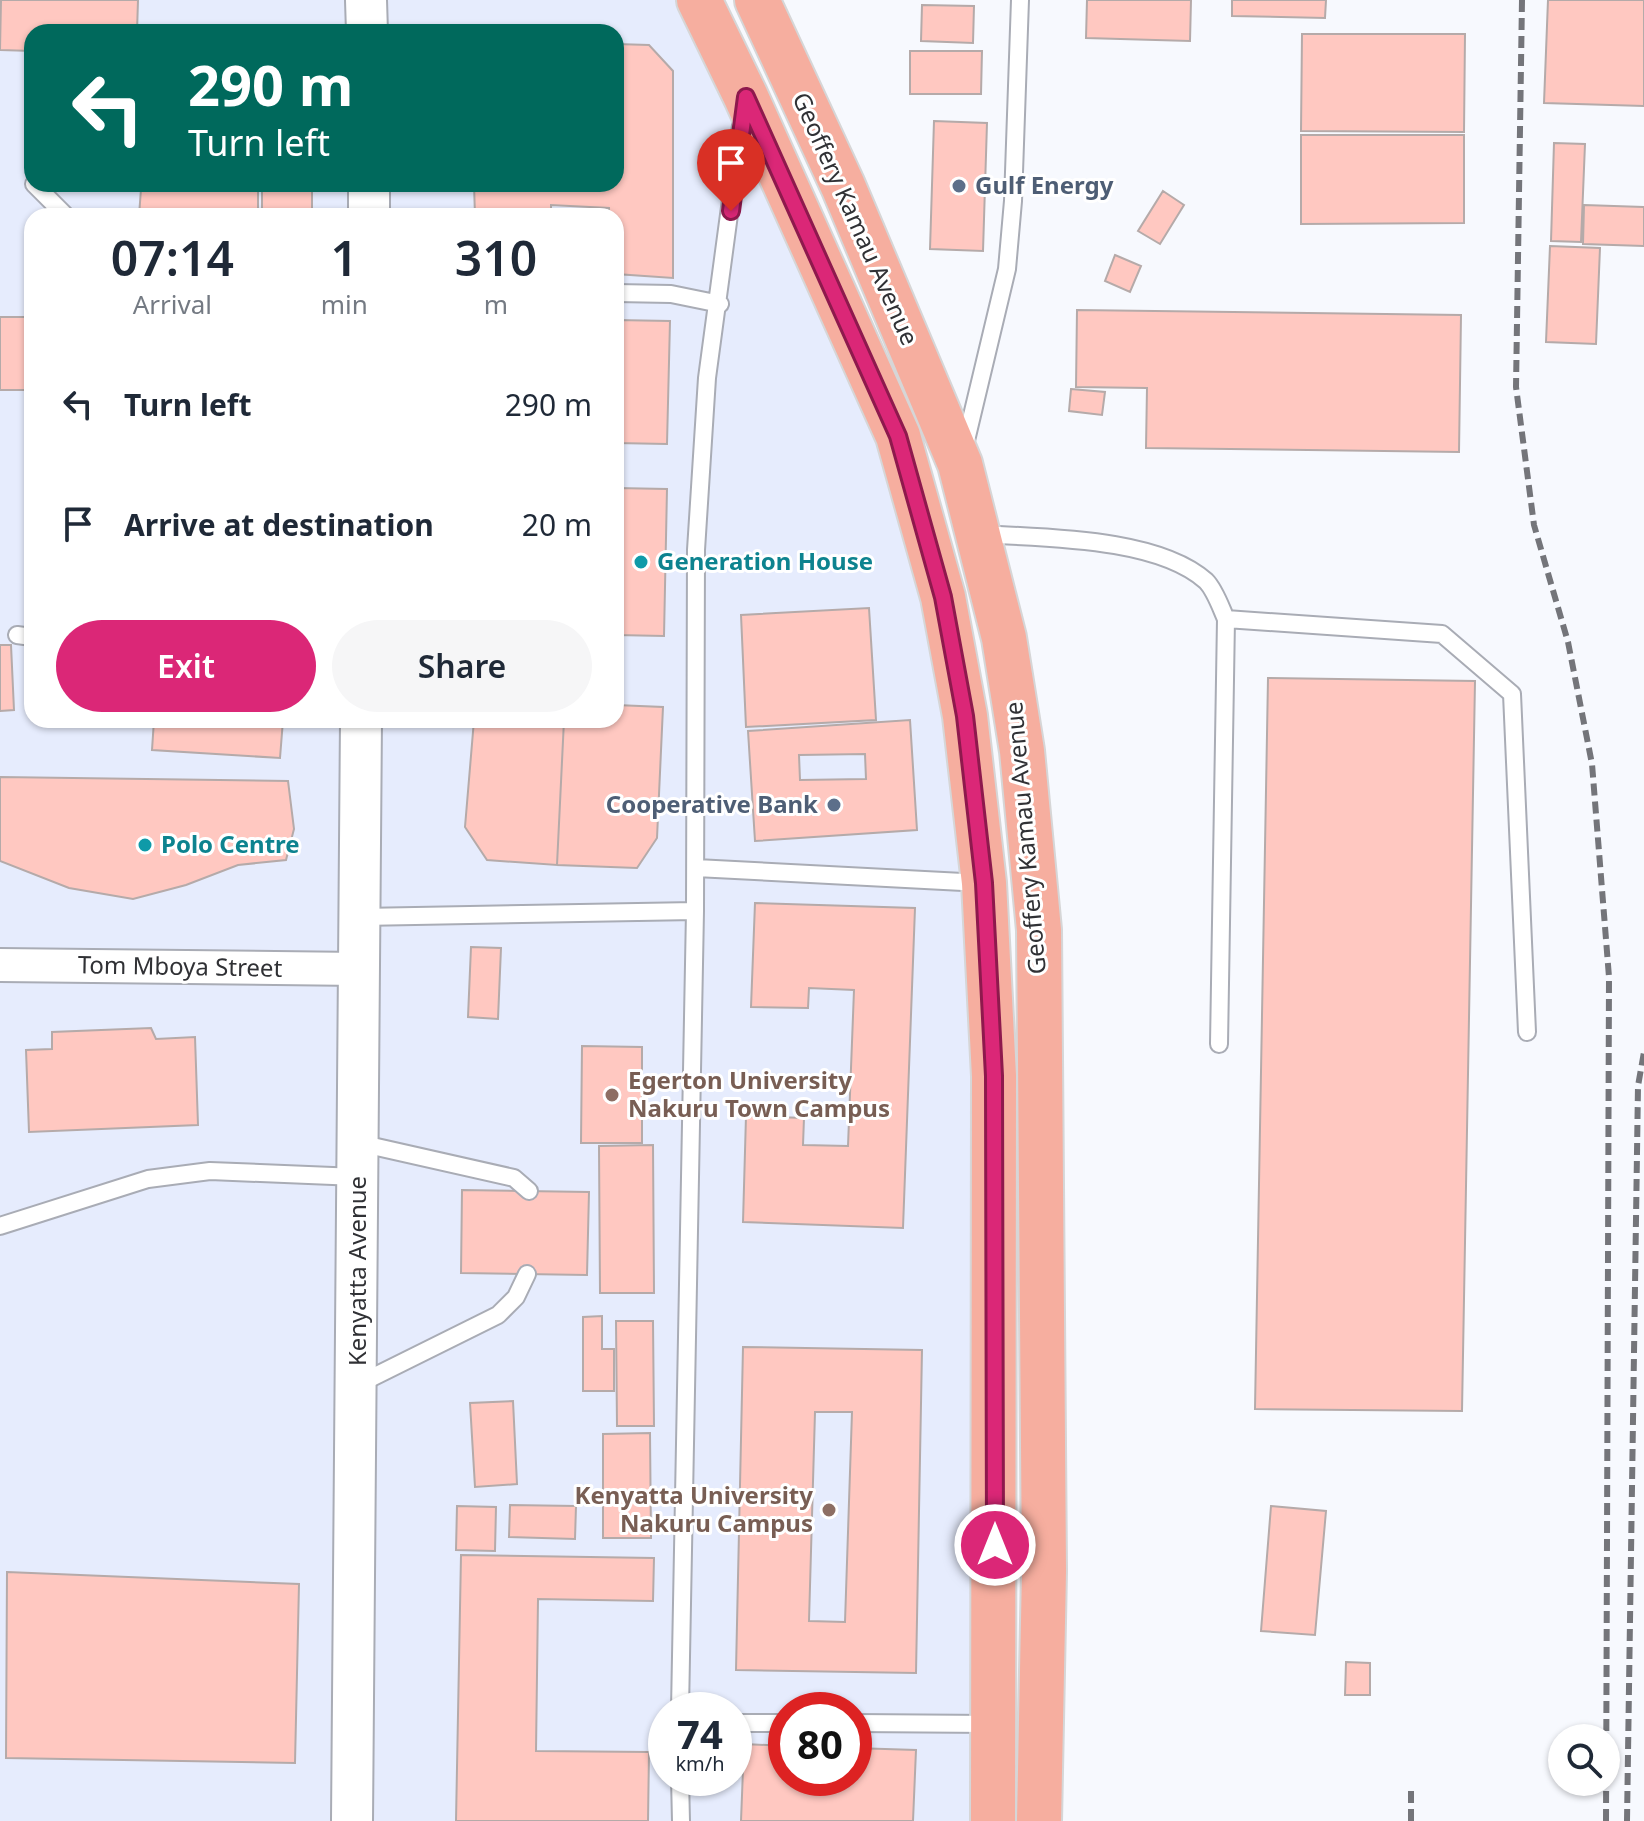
<!DOCTYPE html>
<style>
body{margin:0;font-family:"Noto Sans",sans-serif;background:#f6f6f7;color:#1f2937;height:100vh;display:flex;flex-direction:column;font-size:30px;white-space:nowrap}
*{box-sizing:border-box;margin:0}
p{font-size:26px;color:#747a83}
.icon{flex:none;width:44px;height:44px;fill:none;stroke:currentColor;stroke-width:2;stroke-linecap:round;stroke-linejoin:round}
.map{position:relative;flex:1;overflow:hidden}
.drawer{position:absolute;left:24px;top:208px;width:600px;height:520px;display:flex;flex-direction:column;background:#fff;border-radius:24px;box-shadow:0 2px 6px #0004}
.drawer>*{flex:none}
.hud{position:absolute;left:24px;top:24px;width:600px;height:168px;border-radius:24px;box-shadow:0 2px 6px #0004;background:#00695c;color:#fff;overflow:hidden}
.controls{position:absolute;left:1548px;top:1724px;display:grid;gap:16px}
.controls a{display:grid;place-items:center;width:72px;height:72px;border-radius:50%;background:#fff;box-shadow:0 2px 6px #0004;font-size:40px}
.speed{position:absolute;left:648px;top:1692px;display:flex;gap:16px;font-size:40px;font-weight:700;text-align:center}
.speed>*{display:grid;place-content:center;width:104px;height:104px;border-radius:50%;background:#fff;box-shadow:0 2px 6px #0004;line-height:1}
.speed small{font-size:20px;font-weight:400}
.speed .limit{border:12px solid #d22;background:#fff;color:#111}
.pin{position:absolute;display:grid;place-items:center;width:68px;height:68px;color:#fff;margin:-82px -34px;border-radius:50% 50% 50% 0;rotate:-45deg;box-shadow:0 0 8px #0007}
.pin .icon{rotate:45deg}
.me{position:absolute;width:88px;margin:-44px;rotate:0deg;stroke-linejoin:round;filter:drop-shadow(0 0 6px #0008)}
.turn{display:flex;align-items:center;gap:28px;height:168px;padding:0 32px;font-size:36px}
.turn .icon{width:104px;height:104px;stroke-width:2.5}
.turn b{display:block;font-size:56px;line-height:68px}
.eta{display:flex;justify-content:space-evenly;align-items:center;height:136px;text-align:center}
.eta b{font-size:48px;font-weight:600;line-height:56px}
.button{display:flex;gap:16px;margin-top:auto;padding:16px 32px}
.button a{flex:1;height:92px;border-radius:48px;background:#db2777;color:#fff;font-size:32px;font-weight:600;line-height:92px;text-align:center}
.button a+a{background:#f6f6f7;color:#1f2937}
ul{padding:0;list-style:none}
li{display:flex;align-items:center;gap:24px;height:120px;padding:0 32px}
li div{flex:1}
li b{display:block;font-size:30px}
li em{font-style:normal}
.map>svg:first-child{display:block}
.built{fill:#e6ecfd;fill-rule:evenodd}
.building{fill:#ffc8c1;stroke:#b5aaa9;stroke-width:2;fill-rule:evenodd}
.lines{fill:none;stroke-linecap:round;stroke-linejoin:round}
.service-casing{stroke:#a9acb5;stroke-width:20}
.minor-casing{stroke:#a9acb5;stroke-width:36}
.tertiary-casing{stroke:#a9acb5;stroke-width:44}
.trunk-casing{stroke:#d6d6d7;stroke-width:48}
.service{stroke:#fff;stroke-width:16}
.minor{stroke:#fff;stroke-width:32}
.tertiary{stroke:#fff;stroke-width:40}
.trunk{stroke:#f6ae9f;stroke-width:44}
.rail{stroke:#74757a;stroke-width:6;stroke-dasharray:12 6;stroke-linecap:butt}
.route-casing{stroke:#8e194d;stroke-width:20}
.route{stroke:#db2777;stroke-width:14}
.service-dot{fill:#5c6f8a;stroke:#fff;stroke-width:3}
.culture-dot{fill:#0f9aa8;stroke:#fff;stroke-width:3}
.education-dot{fill:#8d6e63;stroke:#fff;stroke-width:3}
.labels{text-anchor:middle;stroke-width:6;stroke-linejoin:round;paint-order:stroke}
.service-label{font-size:24px;font-weight:bold;fill:#4e5e75;stroke:#fff;text-anchor:start}
.street-label{font-size:24px;fill:#303135;stroke:#fff}
.culture-label{font-size:24px;font-weight:bold;fill:#0d838f;stroke:#fff;text-anchor:start}
.education-label{font-size:24px;font-weight:bold;fill:#785e54;stroke:#fff;text-anchor:start}
</style>
<div class="map">
<svg width="1644" height="1821" viewBox="0 0 1644 1821">
<rect width="100%" height="100%" fill="#f7f9fe"/>
<!-- built -->
<path class="built" d="M0 0H712L907 477 976 722 990 1821H0ZM32 32H616V184H32ZM32 216H616V720H32ZM666 1710H734V1778H666ZM786 1710H854V1778H786Z"/>
<!-- building -->
<path class="building" d="M1 0H138L137 32H32V51L0 50Z
M1087 0H1191L1190 41 1086 38Z
M1232 0H1326L1325 18 1232 16Z
M1548 0H1644V106L1544 103Z
M922 5 974 6 973 43 921 41Z
M1302 34H1465L1464 132 1301 131Z
M616 44 649 45 673 71V278L616 274V216H609V208L551 205V216H475L474 184H616Z
M910 51H982L981 94H910Z
M934 121 987 123 983 251 930 249Z
M1301 135H1464V223L1301 224Z
M1554 143 1585 144 1581 242 1551 241Z
M172 184H258V216H139L141 189 172 190Z
M262 184H312V216H262Z
M1163 191 1184 205 1160 244 1138 231Z
M1584 205 1644 207V246L1583 244Z
M1550 246 1600 248 1596 344 1546 342Z
M1115 255 1141 266 1130 292 1105 281Z
M1077 310 1461 315 1459 452 1146 448 1147 388 1076 387Z
M0 317H32V390H0Z
M616 320 670 321 667 444 616 443Z
M1071 389 1105 392 1102 415 1069 411Z
M616 488 667 489 664 636 616 635Z
M869 608 876 720 746 727 741 615Z
M0 645H11L14 710 0 711Z
M1268 678 1475 681 1462 1411 1255 1409Z
M616 705 663 707 657 838 637 868 557 865 564 720H616Z
M154 720H283L280 758 152 750Z
M474 720H564L557 865 487 860 465 827Z
M910 720 917 830 755 841 748 731ZM865 754 866 779 800 780 799 755Z
M0 777 288 781 294 829 286 860 238 865 186 885 133 899 69 888 0 861Z
M755 903 915 908 903 1228 743 1222 746 1116 804 1118 803 1145 848 1146 854 990 809 988 808 1008 751 1007Z
M471 947 501 948 498 1019 468 1017Z
M151 1028 156 1039 195 1037 198 1125 29 1132 26 1050 52 1049V1032Z
M582 1046 642 1047V1143H581Z
M653 1145 654 1293H600L599 1146Z
M462 1190 589 1192 587 1275 461 1273Z
M602 1316V1349H614V1391H583V1317Z
M616 1321H653L654 1426H617Z
M743 1347 922 1350 916 1673 736 1670ZM815 1412H852L845 1622 809 1621Z
M513 1401 517 1484 475 1487 470 1403Z
M650 1433 651 1538H603V1434Z
M510 1505 576 1506 575 1539 509 1537Z
M457 1506 496 1507 495 1551 456 1550Z
M1271 1506 1326 1511 1315 1635 1261 1631Z
M461 1555 654 1558 653 1601 538 1599 536 1751 649 1752 648 1821H456Z
M7 1572 299 1584 295 1763 6 1758Z
M1346 1662 1370 1663V1695H1345Z
M744 1744 786 1746V1778H854V1748L916 1750 913 1821H741Z"/>
<g class="lines">
<!-- service casing -->
<g class="service-casing">
<path id="service" d="M34 184 66 216
M616 293 671 294 720 304
M964 449 1007 269 1013 201 1020 0
M980 534C1043 538 1157 537 1206 581 1215 590 1221 608 1226 619L1219 1044
M1226 619 1442 634 1512 694 1527 1032
M17 635 32 637
M696 868 982 883
M361 917 695 911
M359 1143 514 1178 529 1191
M0 1226 148 1179 210 1171 357 1177
M359 1384 498 1315 516 1297 527 1274
M680 1710 695 911 696 550 707 378 742 118
M734 1723H786
M854 1723 992 1724
M680 1778 681 1821"/>
</g>
<!-- minor casing -->
<g class="minor-casing">
<path id="minor" d="M0 965 360 969"/>
</g>
<!-- tertiary casing -->
<g class="tertiary-casing">
<path id="tertiary" d="M366 0 367 32
M369 184V216
M352 1821 361 720"/>
</g>
<!-- trunk casing -->
<g class="trunk-casing">
<path id="trunk" d="M699 0 746 97 898 436 943 597 965 716 984 883 994 1076 993 1821
M757 0 843 186 960 464 1004 638 1022 751 1039 930 1044 1571 1039 1821"/>
</g>
<!-- service -->
<use href="#service" class="service"/>
<!-- minor -->
<use href="#minor" class="minor"/>
<!-- tertiary -->
<use href="#tertiary" class="tertiary"/>
<!-- trunk -->
<use href="#trunk" class="trunk"/>
<!-- rail -->
<path class="rail" d="M1522 0 1516 387 1534 525 1568 642 1592 764 1609 977 1606 1821
M1411 1821V1787
M1627 1821 1638 1086 1644 1052"/>
</g>
<g class="lines">
<!-- route casing -->
<g class="route-casing">
<path id="route" d="M731 211 746 97 898 436 943 597 965 716 984 883 994 1076 995 1545"/>
</g>
<!-- route -->
<use href="#route" class="route"/>
</g>
<!-- markers -->
<g class="service-dot">
<circle cx="959" cy="186" r="8"/>
<circle cx="834" cy="805" r="8"/>
</g>
<g class="culture-dot">
<circle cx="641" cy="562" r="8"/>
<circle cx="145" cy="845" r="8"/>
</g>
<g class="education-dot">
<circle cx="612" cy="1095" r="8"/>
<circle cx="829" cy="1510" r="8"/>
</g>
<g class="labels">
<!-- service labels -->
<g class="service-label">
<text x="975" y="194">Gulf Energy</text>
<text x="818" y="813" text-anchor="end">Cooperative Bank</text>
</g>
<!-- street labels -->
<g class="street-label">
<text transform="translate(855 219) rotate(66)" y="8">Geoffery Kamau Avenue</text>
<text transform="translate(1026 838) rotate(-95)" y="8">Geoffery Kamau Avenue</text>
<text transform="translate(180 967) rotate(1)" y="8">Tom Mboya Street</text>
<text transform="translate(358 1271) rotate(-90)" y="8">Kenyatta Avenue</text>
</g>
<!-- culture labels -->
<g class="culture-label">
<text x="657" y="570">Generation House</text>
<text x="161" y="853">Polo Centre</text>
</g>
<!-- education labels -->
<g class="education-label">
<text x="628" y="1089">Egerton University<tspan x="628" dy="28">Nakuru Town Campus</tspan></text>
<text x="813" y="1504" text-anchor="end">Kenyatta University<tspan x="813" dy="28">Nakuru Campus</tspan></text>
</g>
</g>
</svg>
<div class="controls">
<a><svg class="icon" aria-label="search" viewBox="0 0 24 24"><circle cx="10" cy="10" r="6"/><path d="M15 15l6 6"/></svg></a>
</div>
<div class="speed"><div>74<small>km/h</small></div><div class="limit">80</div></div>
<div class="pin" style="left:731px;top:211px;background:#d93025"><svg class="icon" aria-label="arrive" viewBox="0 0 24 24"><path d="M6 21V4h12l-3 4 3 4H6"/></svg></div>
<svg class="me" style="left:995px;top:1545px" viewBox="-20 -20 40 40"><circle r="17" fill="#db2777" stroke="#fff" stroke-width="3"/><path d="M0-11L8 9 0 5-8 9z" fill="#fff"/></svg>
<div class="hud">
<div class="turn"><svg class="icon" aria-label="left" viewBox="0 0 24 24"><path d="M17 20v-9H6M10 6l-5 5 5 5"/></svg><div><b>290 m</b>Turn left</div></div>
</div>
<section class="drawer">
<div class="eta">
<div><b>07:14</b><p>Arrival</p></div>
<div><b>1</b><p>min</p></div>
<div><b>310</b><p>m</p></div>
</div>
<ul>
<li><svg class="icon" aria-label="left" viewBox="0 0 24 24"><path d="M17 20v-9H6M10 6l-5 5 5 5"/></svg><div><b>Turn left</b></div><em>290 m</em></li>
<li><svg class="icon" aria-label="arrive" viewBox="0 0 24 24"><path d="M6 21V4h12l-3 4 3 4H6"/></svg><div><b>Arrive at destination</b></div><em>20 m</em></li>
</ul>
<div class="button"><a>Exit</a><a>Share</a></div>
</section>
</div>
